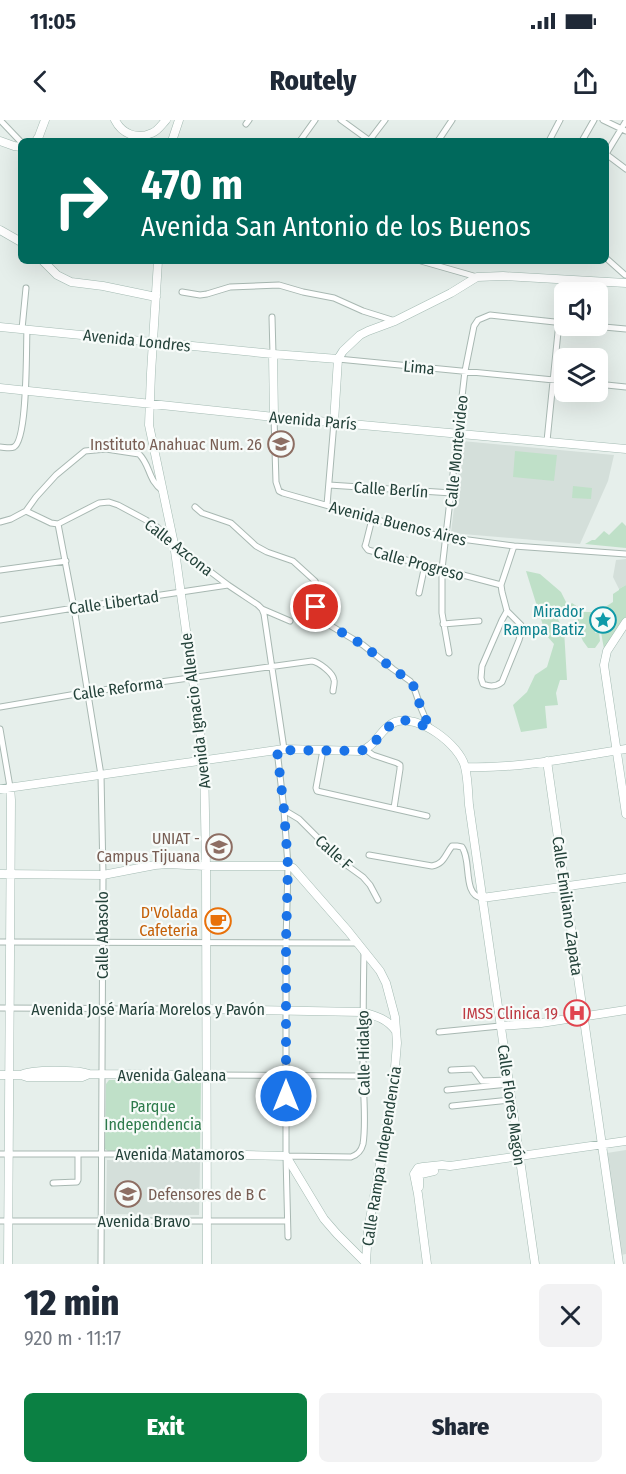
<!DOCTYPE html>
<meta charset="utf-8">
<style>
body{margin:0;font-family:"Fira Sans Condensed",sans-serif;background:#f2f2f3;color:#1f2937;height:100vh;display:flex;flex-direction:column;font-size:22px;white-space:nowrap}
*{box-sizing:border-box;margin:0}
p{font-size:20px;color:#747a83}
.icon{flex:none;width:33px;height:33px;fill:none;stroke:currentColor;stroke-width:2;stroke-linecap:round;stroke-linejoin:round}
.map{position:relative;height:1144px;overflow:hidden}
.details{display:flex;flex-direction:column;background:#fff;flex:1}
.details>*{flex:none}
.banner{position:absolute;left:18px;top:18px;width:591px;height:126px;border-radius:9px;box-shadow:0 6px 24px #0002;background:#00695c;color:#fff;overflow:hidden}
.tools{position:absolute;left:554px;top:162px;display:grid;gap:12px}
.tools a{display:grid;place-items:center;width:54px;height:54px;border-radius:9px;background:#fff;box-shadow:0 6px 24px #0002;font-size:30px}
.pin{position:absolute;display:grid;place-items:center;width:51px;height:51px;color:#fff;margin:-26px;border:3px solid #fff;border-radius:50%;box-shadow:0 2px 6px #0007}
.me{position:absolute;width:66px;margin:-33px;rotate:0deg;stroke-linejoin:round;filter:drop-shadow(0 0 4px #0008)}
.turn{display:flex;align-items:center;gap:21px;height:126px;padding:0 24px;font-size:27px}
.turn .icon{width:78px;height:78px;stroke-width:2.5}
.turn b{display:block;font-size:42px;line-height:51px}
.round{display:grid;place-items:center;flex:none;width:63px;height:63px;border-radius:9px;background:#f2f2f3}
.head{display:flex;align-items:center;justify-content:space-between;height:102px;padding:0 24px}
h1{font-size:36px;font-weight:800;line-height:45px}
.action{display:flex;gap:12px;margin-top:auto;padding:12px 24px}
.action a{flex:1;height:69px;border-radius:9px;background:#0b8043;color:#fff;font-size:24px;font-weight:800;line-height:69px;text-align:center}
.action a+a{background:#f2f2f3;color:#1f2937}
.status{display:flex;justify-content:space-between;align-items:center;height:42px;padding:0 30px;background:#fff;direction:ltr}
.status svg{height:16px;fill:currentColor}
header{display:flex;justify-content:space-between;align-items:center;height:78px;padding:0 24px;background:#fff;font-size:27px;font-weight:800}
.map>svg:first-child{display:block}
.built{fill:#d4dfda}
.green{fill:#bfe0c8}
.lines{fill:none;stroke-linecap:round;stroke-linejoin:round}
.street-casing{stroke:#a8b8b2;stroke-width:7}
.secondary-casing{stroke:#a4bbb3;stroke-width:9}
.street{stroke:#fff;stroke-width:5}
.secondary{stroke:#fff;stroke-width:8}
.route{stroke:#1a73e8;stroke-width:10;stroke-dasharray:0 18}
.labels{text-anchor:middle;stroke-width:4.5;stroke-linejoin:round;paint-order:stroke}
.street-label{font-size:16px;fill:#24423a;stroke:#f7fbf9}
.education-label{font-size:16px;fill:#785e54;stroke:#f7fbf9;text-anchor:end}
.culture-label{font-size:16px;fill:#0d838f;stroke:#f7fbf9;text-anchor:end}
.food-label{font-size:16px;fill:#c56008;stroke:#f7fbf9;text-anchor:end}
.health-label{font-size:16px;fill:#be3a42;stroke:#f7fbf9;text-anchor:end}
.park-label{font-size:16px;fill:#2d7a4b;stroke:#f7fbf9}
</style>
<div class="status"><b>11:05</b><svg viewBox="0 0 49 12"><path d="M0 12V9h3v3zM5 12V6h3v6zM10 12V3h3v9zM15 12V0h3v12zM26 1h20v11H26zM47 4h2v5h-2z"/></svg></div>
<header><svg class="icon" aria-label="back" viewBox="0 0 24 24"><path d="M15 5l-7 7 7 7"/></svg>Routely<svg class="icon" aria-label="share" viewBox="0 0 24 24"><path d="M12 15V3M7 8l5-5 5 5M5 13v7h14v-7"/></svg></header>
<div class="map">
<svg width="626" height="1144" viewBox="0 0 626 1144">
<rect width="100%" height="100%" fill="#e6efeb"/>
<!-- built -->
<path class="built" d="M462 321 614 335 608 361 580 424 451 413Z
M626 439V465L619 469 613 457 616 440Z
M626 1030V1134L621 1135 607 1033Z
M107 1040 200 1041 199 1095 106 1094Z"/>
<!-- green -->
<path class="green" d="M515 331 557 335 554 361 513 357Z
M573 366 592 368 591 379 572 378Z
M622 402 626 406V428L585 424 592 420H595L604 411 609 415Z
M526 451 540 454 561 472 568 486 572 483 581 489V492H596L597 500 595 501V504L598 503 599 509 595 510V513L599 512 600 521 595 528H588L583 521 577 508 578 498 570 488 556 496 564 510 567 560H560L556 573 558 585 545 586 547 608 521 612 513 585 527 572 535 555 547 547 554 524 546 515Z
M626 465V498L604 529 601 512 605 511 604 509H600V503L605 501V499L599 500 598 489 605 487 613 482V474L619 470V469Z
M109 960H199L201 962 200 1029 198 1031H108L105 1029 106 964Z"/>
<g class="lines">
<!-- street casing -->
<g class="street-casing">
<path id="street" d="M0 0 21 22
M341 0 370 21
M603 0 626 11
M246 4 249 0
M300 21 315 0
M369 21 385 0
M438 21 452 0
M549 21 560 0
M582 21 594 0
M606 34 626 1
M606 34 626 49
M606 138 625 155
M421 141 477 157
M182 172 200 175 207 174 230 167 279 165 303 172 334 178 363 191 395 201
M272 197 273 234
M593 206 626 209
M22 209 26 168
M338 239 564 261
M597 264 626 267
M274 297 276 362 279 371 283 373 417 411 446 417 514 426 626 434
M547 321 559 202
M0 327C4 327 10 329 14 327 28 319 26 228 27 209
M329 365 452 373
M327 385 334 302
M195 387 202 393 231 403 256 426 267 432 293 441 315 461 319 470V475L316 487 318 494 326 503 363 525 393 549 410 561 413 565 421 588 429 607
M26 391 51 403 58 404
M372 399 366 423 365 426 368 430 501 465
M0 402 11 399 26 391 36 377 56 355 85 331 106 329 139 334C151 346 147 359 163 371
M58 404 74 488 101 655 103 755 101 1144
M58 404 99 383 109 382 118 385 146 400 157 407 174 424 228 465 258 485 262 489 290 501
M0 450 66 441
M419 473 425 445
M262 489 264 494 284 629
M507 491 502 500 482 546 481 558 483 564C490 567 496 567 502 562L519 520 522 509 521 505 507 491 502 472 501 465 514 426
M0 500 74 488 228 465
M443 504 479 501
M449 533 442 493V449L465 251 474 206 478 200 490 195 564 203
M0 587 88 572 312 541C319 542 333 553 334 560 335 562 333 569 333 571
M0 609 10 667
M277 630 284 690 288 746 286 822V1036L288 1117
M323 630 316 668 317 671 427 696
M366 630 373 635 397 643 400 645V649L394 688
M284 690 299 699 341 741 363 757 370 765 378 780
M369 735 432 746C444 744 445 735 452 726H457L462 727C472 741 462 775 482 778
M0 822 358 823
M0 888 207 889
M439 912 500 906
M451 950 473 949 482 961 508 960
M207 955 363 956
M447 970 509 964
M452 986 511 980
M0 1034H207
M286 1036 351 1037C357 1035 361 1032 363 1024 366 1006 364 979 363 959 363 917 363 875 364 833
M53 1063 77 1062 78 1060V1034
M0 1101H287"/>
</g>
<!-- secondary casing -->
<g class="secondary-casing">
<path id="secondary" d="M115 0C122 14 137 20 152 13 158 11 162 4 166 0
M0 21 14 26 21 27
M36 21 39 16 45 0
M172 21 179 0
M0 110 21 122
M43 141 57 155 71 162 103 166 156 177
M158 141 151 253 149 305 174 424 204 640 206 746 207 1144
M0 207 273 234 338 239
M273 234 274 297
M0 268 274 297 626 329
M334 302 338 239 343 231 360 215 368 211 395 201 451 173 477 157 503 156 626 163
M626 502 607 531 604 545 626 694
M547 641 619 1144
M465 647C519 649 573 637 626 629
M0 669 284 629 360 631C376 627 380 608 395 602 418 593 460 625 465 647 468 659 468 673 469 685L535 1144
M0 754 103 755 155 745 168 744 206 746H288L293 748 348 811 380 851 386 863 395 897 397 923 393 972 368 1110 366 1142
M482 778 626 758
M207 889 362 892C377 896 387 899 396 911
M500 906 541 903 626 890
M0 955H21L27 957H82L89 954 207 955
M21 955C31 949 78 950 89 954
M207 1034 286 1036 324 1099 337 1114 366 1143
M419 1067V1056L421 1054 434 1051
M8 1144 11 680 10 667
M427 1144 418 1074 414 1054 418 1048 423 1047 442 1045 450 1046 626 1021"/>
</g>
<!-- street -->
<use href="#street" class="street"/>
<!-- secondary -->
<use href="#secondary" class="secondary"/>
</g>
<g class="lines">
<!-- route -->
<path class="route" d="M286 976V822L288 746 284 690 277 630 360 631C369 629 373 624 379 617 396 596 407 597 430 609L421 588 413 565 410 561 393 549 363 525 326 503 318 494 316 487"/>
</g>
<!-- icons -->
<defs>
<g id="school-ring" transform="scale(1.35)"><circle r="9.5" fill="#f7fbf9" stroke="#8d6e63" stroke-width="1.5"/><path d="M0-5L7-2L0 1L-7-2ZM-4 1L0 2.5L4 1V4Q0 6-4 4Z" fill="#8d6e63"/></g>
<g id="sight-ring" transform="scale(1.35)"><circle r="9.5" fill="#f7fbf9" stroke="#0f9aa8" stroke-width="1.5"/><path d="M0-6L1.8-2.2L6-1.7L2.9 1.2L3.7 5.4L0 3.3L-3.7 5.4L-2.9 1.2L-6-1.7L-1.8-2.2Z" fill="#0f9aa8"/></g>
<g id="university-ring" transform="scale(1.35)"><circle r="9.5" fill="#f7fbf9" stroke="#8d6e63" stroke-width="1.5"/><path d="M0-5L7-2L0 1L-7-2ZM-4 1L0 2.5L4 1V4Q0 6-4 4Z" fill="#8d6e63"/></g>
<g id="cafe-ring" transform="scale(1.35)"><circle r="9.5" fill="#f7fbf9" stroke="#e8710a" stroke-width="1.5"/><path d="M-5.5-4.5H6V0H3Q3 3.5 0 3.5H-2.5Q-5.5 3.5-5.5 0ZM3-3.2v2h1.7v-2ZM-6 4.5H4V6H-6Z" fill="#e8710a"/></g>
<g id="hospital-ring" transform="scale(1.35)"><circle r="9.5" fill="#f7fbf9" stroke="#e0444e" stroke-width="1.5"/><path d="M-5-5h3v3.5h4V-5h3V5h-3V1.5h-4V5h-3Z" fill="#e0444e"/></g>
</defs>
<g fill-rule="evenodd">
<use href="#school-ring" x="281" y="324"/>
<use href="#sight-ring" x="603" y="500"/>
<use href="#university-ring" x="219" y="727"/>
<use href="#cafe-ring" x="218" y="801"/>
<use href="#hospital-ring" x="577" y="893"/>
<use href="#school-ring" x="128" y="1074"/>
</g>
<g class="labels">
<!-- street labels -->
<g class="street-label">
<text transform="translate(137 220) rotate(6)" y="6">Avenida Londres</text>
<text transform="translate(419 247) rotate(5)" y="6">Lima</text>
<text transform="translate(313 300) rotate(5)" y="6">Avenida París</text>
<text transform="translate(456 331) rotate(-84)" y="6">Calle Montevideo</text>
<text transform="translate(391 369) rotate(4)" y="6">Calle Berlín</text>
<text transform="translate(398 403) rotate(14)" y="6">Avenida Buenos Aires</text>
<text transform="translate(179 427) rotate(38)" y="6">Calle Azcona</text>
<text transform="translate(419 443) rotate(15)" y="6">Calle Progreso</text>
<text transform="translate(114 482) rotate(-8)" y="6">Calle Libertad</text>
<text transform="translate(118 568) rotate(-8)" y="6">Calle Reforma</text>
<text transform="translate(195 591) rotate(-97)" y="6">Avenida Ignacio Allende</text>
<text transform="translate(334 732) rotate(42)" y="6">Calle F</text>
<text transform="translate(568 786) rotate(82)" y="6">Calle Emiliano Zapata</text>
<text transform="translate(102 815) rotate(-90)" y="6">Calle Abasolo</text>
<text x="148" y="895">Avenida José María Morelos y Pavón</text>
<text transform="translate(363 933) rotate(-91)" y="6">Calle Hidalgo</text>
<text x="172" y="961">Avenida Galeana</text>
<text transform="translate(512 985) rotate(82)" y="6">Calle Flores Magón</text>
<text x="180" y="1040">Avenida Matamoros</text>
<text transform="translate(381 1036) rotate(-81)" y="6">Calle Rampa Independencia</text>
<text x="144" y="1107">Avenida Bravo</text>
</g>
<!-- education labels -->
<g class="education-label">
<text x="262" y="330">Instituto Anahuac Num. 26</text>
<text x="200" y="724">UNIAT -<tspan x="200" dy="18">Campus Tijuana</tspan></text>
<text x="148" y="1080" text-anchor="start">Defensores de B C</text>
</g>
<!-- culture labels -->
<g class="culture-label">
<text x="584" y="497">Mirador<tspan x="584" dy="18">Rampa Batiz</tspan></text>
</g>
<!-- food labels -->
<g class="food-label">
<text x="198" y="798">D'Volada<tspan x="198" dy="18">Cafeteria</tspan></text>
</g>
<!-- health labels -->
<g class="health-label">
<text x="558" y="899">IMSS Clinica 19</text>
</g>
<!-- park labels -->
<g class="park-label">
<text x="153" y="992">Parque<tspan x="153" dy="18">Independencia</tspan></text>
</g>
</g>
</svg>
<div class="tools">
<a><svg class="icon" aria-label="sound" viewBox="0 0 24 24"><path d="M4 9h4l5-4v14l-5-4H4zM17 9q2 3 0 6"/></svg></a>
<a><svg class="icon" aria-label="layers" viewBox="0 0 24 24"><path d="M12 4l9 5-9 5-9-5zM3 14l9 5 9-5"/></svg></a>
</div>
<div class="pin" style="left:316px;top:487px;background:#d93025"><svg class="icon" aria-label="arrive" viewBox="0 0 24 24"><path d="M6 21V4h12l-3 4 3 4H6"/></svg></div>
<svg class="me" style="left:286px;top:976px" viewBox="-20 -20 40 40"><circle r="17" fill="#1a73e8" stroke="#fff" stroke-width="3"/><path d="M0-11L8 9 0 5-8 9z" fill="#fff"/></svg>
<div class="banner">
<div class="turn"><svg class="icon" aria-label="right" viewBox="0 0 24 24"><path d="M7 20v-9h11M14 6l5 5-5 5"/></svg><div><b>470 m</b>Avenida San Antonio de los Buenos</div></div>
</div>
</div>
<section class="details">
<div class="head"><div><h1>12 min</h1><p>920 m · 11:17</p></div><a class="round"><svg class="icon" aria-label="close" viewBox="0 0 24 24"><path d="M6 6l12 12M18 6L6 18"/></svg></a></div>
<div class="action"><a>Exit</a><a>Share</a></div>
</section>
